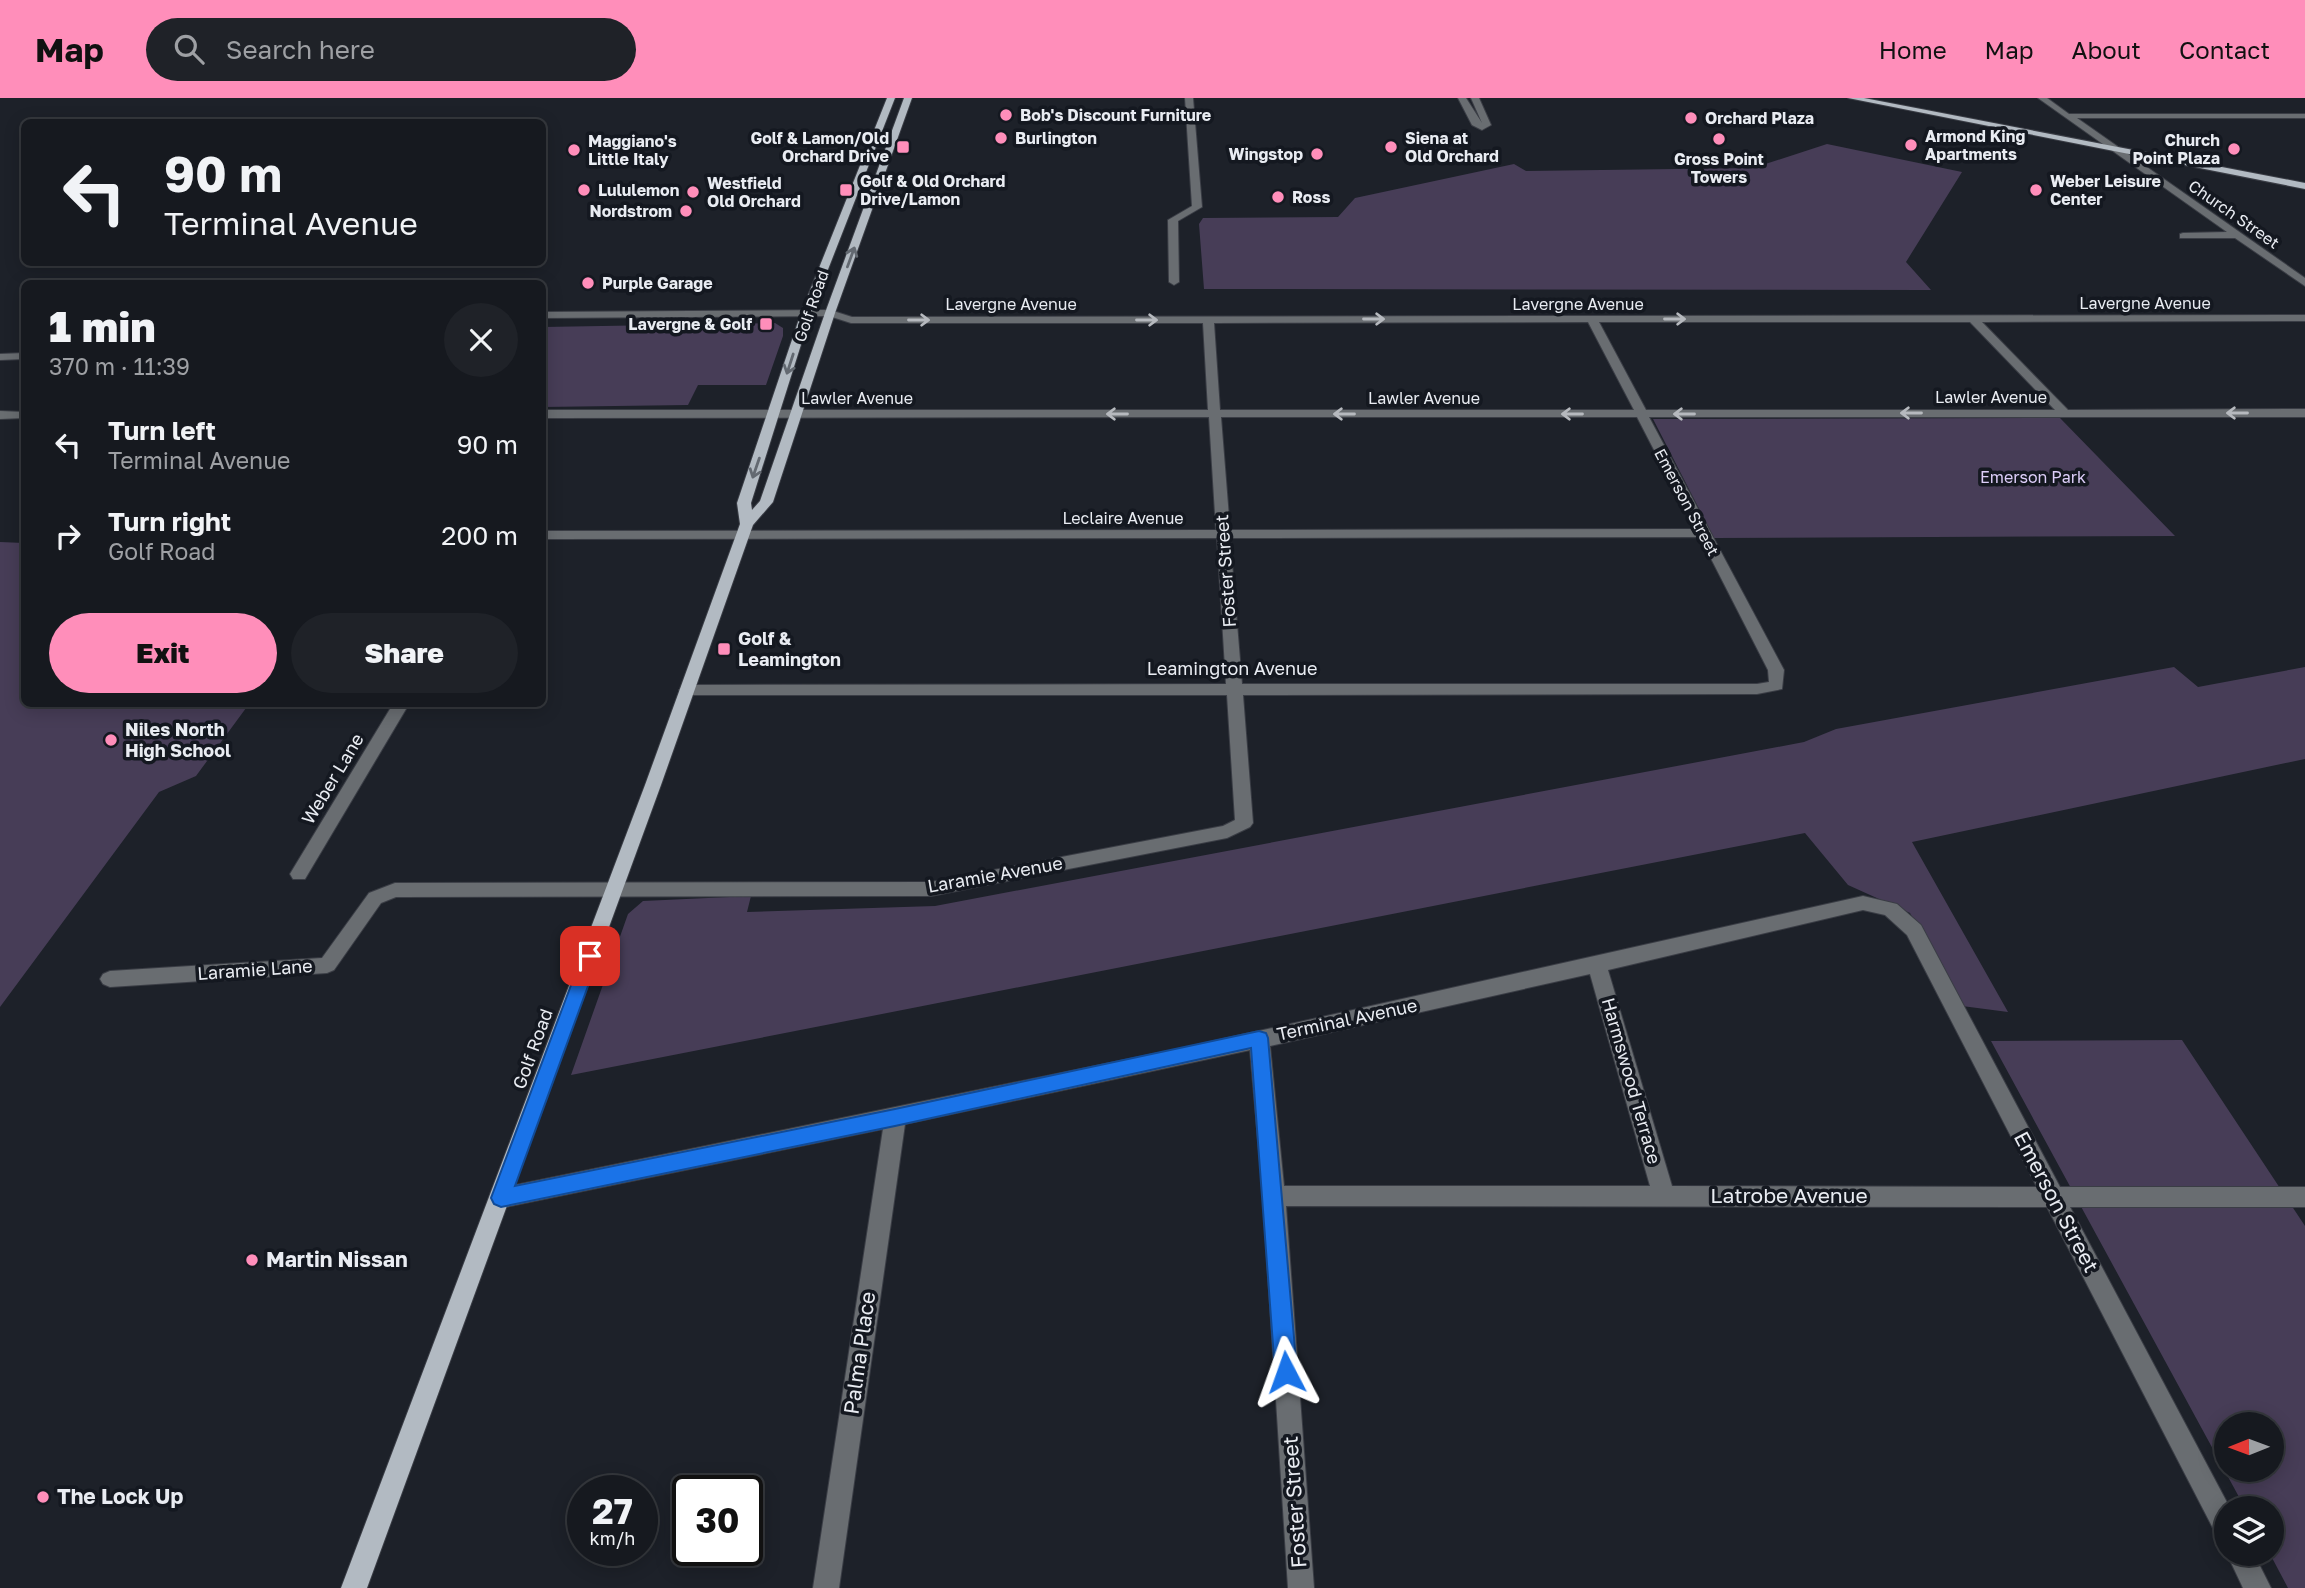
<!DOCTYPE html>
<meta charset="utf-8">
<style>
body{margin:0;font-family:"Golos Text",sans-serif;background:#1f2228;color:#f1f3f6;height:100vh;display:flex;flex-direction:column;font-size:26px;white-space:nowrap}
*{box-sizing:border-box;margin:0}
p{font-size:23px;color:#9ea0a4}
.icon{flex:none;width:38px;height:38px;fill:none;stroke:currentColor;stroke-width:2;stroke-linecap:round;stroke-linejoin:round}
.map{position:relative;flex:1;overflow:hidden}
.side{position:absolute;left:21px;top:182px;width:525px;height:427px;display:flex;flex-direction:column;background:#16191f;border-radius:10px;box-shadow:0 4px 18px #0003,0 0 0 2px #35383d}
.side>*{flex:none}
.top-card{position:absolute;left:21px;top:21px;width:525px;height:147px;border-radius:10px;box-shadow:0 4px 18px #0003,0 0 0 2px #35383d;background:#16191f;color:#f1f3f6;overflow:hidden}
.needle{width:46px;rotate:269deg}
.fabs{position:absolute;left:2214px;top:1314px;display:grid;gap:14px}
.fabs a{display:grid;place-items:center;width:70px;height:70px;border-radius:50%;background:#16191f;box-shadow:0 4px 18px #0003,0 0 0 2px #35383d;font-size:35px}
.speed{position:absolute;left:567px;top:1377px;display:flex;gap:14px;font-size:35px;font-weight:700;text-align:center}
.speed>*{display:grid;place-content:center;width:91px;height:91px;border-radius:50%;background:#16191f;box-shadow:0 4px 18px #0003,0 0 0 2px #35383d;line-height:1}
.speed small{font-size:18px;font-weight:400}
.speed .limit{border:4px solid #111;border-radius:10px;background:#fff;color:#111}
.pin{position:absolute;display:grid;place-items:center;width:60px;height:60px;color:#fff;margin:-30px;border-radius:14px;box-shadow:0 4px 10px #0006}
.me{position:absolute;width:77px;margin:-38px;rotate:356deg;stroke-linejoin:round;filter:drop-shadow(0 0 5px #0008)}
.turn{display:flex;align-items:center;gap:24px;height:147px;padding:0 28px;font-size:32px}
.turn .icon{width:91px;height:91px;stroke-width:2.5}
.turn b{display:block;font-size:49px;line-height:60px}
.round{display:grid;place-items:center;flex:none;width:74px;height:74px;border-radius:37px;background:#1f2228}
.headline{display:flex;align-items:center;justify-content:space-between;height:119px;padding:0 28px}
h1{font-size:42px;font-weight:800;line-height:52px}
.cta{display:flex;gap:14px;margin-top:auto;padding:14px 28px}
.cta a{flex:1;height:80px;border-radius:42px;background:#ff8eba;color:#111;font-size:28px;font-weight:800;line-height:80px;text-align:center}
.cta a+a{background:#1f2228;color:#f1f3f6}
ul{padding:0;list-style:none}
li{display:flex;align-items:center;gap:21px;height:91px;padding:0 28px}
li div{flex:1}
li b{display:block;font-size:26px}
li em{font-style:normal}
header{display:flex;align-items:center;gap:42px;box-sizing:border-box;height:98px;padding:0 35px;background:#ff8eba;color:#111}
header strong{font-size:33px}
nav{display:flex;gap:38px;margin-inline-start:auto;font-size:24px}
.search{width:490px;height:63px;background:#1f2228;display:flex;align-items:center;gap:18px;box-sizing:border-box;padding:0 24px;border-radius:38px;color:#9ea0a4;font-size:26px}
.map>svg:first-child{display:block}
.green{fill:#473d57;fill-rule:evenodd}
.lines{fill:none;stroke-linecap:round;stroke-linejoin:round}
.minor-casing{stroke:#3a3d45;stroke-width:2}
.major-casing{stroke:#3a3d45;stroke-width:2}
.minor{fill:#696d71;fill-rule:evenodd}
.major{fill:#b2bac2;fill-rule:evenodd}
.oneway{stroke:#636971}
.oneway2{stroke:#b6b9be}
.route{fill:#1a73e8;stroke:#114b97;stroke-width:2}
.poi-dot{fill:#ff8eba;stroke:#141820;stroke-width:2.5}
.labels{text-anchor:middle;stroke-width:7;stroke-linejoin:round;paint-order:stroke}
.far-poi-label{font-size:16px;font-weight:bold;fill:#e9ecf2;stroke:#141820;text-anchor:start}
.far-street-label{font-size:16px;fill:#e9ecf2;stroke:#141820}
.far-park-label{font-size:16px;fill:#ddcef9;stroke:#141820}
.street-label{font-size:18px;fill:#e9ecf2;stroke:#141820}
.poi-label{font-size:18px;font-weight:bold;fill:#e9ecf2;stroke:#141820;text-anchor:start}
.near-street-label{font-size:21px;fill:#e9ecf2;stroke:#141820}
.near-poi-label{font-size:21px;font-weight:bold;fill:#e9ecf2;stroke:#141820;text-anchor:start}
</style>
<header>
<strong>Map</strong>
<div class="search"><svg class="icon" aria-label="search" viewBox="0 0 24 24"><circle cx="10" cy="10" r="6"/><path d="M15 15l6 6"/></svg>Search here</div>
<nav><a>Home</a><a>Map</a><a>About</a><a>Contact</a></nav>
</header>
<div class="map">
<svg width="2305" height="1490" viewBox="0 0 2305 1490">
<rect width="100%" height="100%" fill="#1d2129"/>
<!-- green -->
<path class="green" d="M1827 46 1962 74 1906 164 1931 192 1204 191 1199 126 1203 120 1338 119 1355 100 1514 66 1526 73 1753 70Z
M775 225 783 230V238L766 287H698L688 307 543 309V229Z
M2060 320 2175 438 1714 440 1653 321Z
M0 444 24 445V606H249L196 678 159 694 0 909Z
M2174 569 2198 589 2305 569V661L1912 744 2008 914 1962 908 1910 815 1848 787 1805 735 571 977 628 816 643 803 751 798 747 814 935 808 1804 644 1836 631Z
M2182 942 2305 1128V1490H2288L2270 1456 2272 1410H2245L1991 943ZM2226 1326H2272V1372H2226Z"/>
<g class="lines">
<!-- minor casing -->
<g class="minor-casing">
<path id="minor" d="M1185 0H1193L1202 109 1178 123 1179 184 1174 187 1169 184 1168 122 1192 108Z
M1458 0H1466L1482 25 1471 0H1479L1491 27 1482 32 1472 27Z
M2038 0H2047L2069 16H2305V20H2077L2305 180V188L2235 140H2180V136L2183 135 2227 134Z
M830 212 852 219 2305 217V223L1982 224 2068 312 2305 311V319H1649L1784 572 1782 591 1757 596 1243 597 1253 725 1250 729 1227 740 931 798 396 799 381 805 334 872 327 875 110 889 103 886 100 881 103 876 110 873 322 860 369 795 395 785 931 784 1223 728 1235 722 1227 597H687L679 592 687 587 1226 586 1217 440 542 441V433L1216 432 1209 319 542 320V312H1208L1203 225H851L829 218 542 220V214ZM1588 224 1634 312H1220L1214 225ZM1599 224H1970L2055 312H1646ZM1221 319H1637L1695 431 1230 432ZM1700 439 1768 572 1769 584 1757 586H1242L1230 440Z
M24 255V261L0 262V256Z
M0 313 24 314V320L0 321Z
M393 606H409L305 781H293L290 776 293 771Z
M1863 798 1897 806 1921 827 2060 1089H2305V1109H2070L2230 1410H2226V1442L2217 1438 2047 1109 1286 1108 1314 1490H1288L1263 1098 1250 952 905 1026 839 1490H813L883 1031 501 1110 493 1107 490 1100 493 1093 501 1090 1183 950ZM1863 812 1885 817 1907 837 2037 1089 1672 1088 1608 872ZM1590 876 1650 1088H1284L1270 948Z
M2227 1456H2254L2271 1490H2243Z"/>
</g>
<!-- major casing -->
<g class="major-casing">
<path id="major" d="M887 0H895L811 215 751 405 752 412 760 403 825 215 904 0H912L835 215 773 404 753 427 661 687 367 1490H341L645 687 740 426 737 405 801 215Z
M1848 0H1864L2305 85V91Z"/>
</g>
<!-- minor -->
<use href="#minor" class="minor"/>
<!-- major -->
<use href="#major" class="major"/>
</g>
<!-- one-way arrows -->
<defs><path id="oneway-shaft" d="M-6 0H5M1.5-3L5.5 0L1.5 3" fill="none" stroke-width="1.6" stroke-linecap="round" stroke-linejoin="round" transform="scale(1.75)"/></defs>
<g class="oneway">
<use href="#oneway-shaft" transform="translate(851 159) rotate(-70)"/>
<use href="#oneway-shaft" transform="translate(790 266) rotate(108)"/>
<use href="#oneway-shaft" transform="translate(756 370) rotate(109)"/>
</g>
<g class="oneway2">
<use href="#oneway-shaft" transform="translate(1374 221)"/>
<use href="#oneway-shaft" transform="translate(1675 221)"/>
<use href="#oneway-shaft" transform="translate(919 222)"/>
<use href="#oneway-shaft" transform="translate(1147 222)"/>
<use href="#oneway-shaft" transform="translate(1911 315) rotate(180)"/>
<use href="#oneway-shaft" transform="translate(2237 315) rotate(-180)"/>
<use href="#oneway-shaft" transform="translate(1117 316) rotate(180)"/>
<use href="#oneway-shaft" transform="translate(1344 316) rotate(180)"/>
<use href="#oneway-shaft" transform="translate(1572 316) rotate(180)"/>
<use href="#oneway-shaft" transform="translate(1684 316) rotate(180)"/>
</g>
<!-- route -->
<path class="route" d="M590 851 596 853 599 858 515 1088 895 1011 1259 933 1266 935 1268 940 1297 1274 1294 1282 1286 1285 1278 1282 1275 1274 1251 950 895 1028 501 1109 494 1106 491 1100 582 858 584 853Z"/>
<!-- markers -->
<g class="poi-dot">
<circle cx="1006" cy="17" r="7"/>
<circle cx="1691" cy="20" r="7"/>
<circle cx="1001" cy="40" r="7"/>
<circle cx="1719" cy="41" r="7"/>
<circle cx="1911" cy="47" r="7"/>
<rect x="896" y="42" width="14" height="14" rx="3.5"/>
<circle cx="1391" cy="49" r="7"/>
<circle cx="2234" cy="51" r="7"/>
<circle cx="574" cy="52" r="7"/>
<circle cx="1317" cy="56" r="7"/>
<circle cx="584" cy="92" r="7"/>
<rect x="839" y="85" width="14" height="14" rx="3.5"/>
<circle cx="2036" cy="92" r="7"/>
<circle cx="693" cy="94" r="7"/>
<circle cx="1278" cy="99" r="7"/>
<circle cx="686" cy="113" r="7"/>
<circle cx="588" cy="185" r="7"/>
<rect x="759" y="219" width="14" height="14" rx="3.5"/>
<rect x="717" y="544" width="14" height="14" rx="3.5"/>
<circle cx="111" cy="642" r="7"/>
<circle cx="252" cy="1162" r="7"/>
<circle cx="43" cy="1399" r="7"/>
</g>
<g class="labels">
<!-- far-poi labels -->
<g class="far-poi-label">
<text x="1020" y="23">Bob's Discount Furniture</text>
<text x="1705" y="26">Orchard Plaza</text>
<text x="1925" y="44">Armond King<tspan x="1925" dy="18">Apartments</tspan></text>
<text x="889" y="46" text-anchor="end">Golf &amp; Lamon/Old<tspan x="889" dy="18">Orchard Drive</tspan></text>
<text x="1015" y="46">Burlington</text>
<text x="1405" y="46">Siena at<tspan x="1405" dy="18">Old Orchard</tspan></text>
<text x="2220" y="48" text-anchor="end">Church<tspan x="2220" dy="18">Point Plaza</tspan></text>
<text x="588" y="49">Maggiano's<tspan x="588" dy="18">Little Italy</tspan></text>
<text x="1303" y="62" text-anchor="end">Wingstop</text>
<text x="1719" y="67" text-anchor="middle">Gross Point<tspan x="1719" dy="18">Towers</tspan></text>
<text x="860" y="89">Golf &amp; Old Orchard<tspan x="860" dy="18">Drive/Lamon</tspan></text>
<text x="2050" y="89">Weber Leisure<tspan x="2050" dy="18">Center</tspan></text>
<text x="707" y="91">Westfield<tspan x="707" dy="18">Old Orchard</tspan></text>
<text x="598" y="98">Lululemon</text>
<text x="1292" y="105">Ross</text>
<text x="672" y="119" text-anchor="end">Nordstrom</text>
<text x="602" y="191">Purple Garage</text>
<text x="752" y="232" text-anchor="end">Lavergne &amp; Golf</text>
</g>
<!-- far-street labels -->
<g class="far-street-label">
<text transform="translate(2234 116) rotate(35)" y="6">Church Street</text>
<text x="2145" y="211">Lavergne Avenue</text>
<text x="1011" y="212">Lavergne Avenue</text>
<text x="1578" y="212">Lavergne Avenue</text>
<text transform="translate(811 208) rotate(-71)" y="6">Golf Road</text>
<text x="1991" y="305">Lawler Avenue</text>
<text x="857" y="306">Lawler Avenue</text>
<text x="1424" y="306">Lawler Avenue</text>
<text transform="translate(1687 404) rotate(62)" y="6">Emerson Street</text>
<text x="1123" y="426">Leclaire Avenue</text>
</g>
<!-- far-park labels -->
<g class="far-park-label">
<text x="2033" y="385">Emerson Park</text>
</g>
<!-- street labels -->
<g class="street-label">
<text transform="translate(1226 473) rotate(-94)" y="6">Foster Street</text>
<text x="1232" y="577">Leamington Avenue</text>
<text transform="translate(333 681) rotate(-59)" y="6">Weber Lane</text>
<text transform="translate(995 777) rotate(-10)" y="6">Laramie Avenue</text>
<text transform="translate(255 872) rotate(-4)" y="6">Laramie Lane</text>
<text transform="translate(1347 922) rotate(-12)" y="6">Terminal Avenue</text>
<text transform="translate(533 951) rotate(-70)" y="6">Golf Road</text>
<text transform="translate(1631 983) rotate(74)" y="6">Harmswood Terrace</text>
</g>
<!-- poi labels -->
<g class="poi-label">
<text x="738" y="547">Golf &amp;<tspan x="738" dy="21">Leamington</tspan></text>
<text x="125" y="638">Niles North<tspan x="125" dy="21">High School</tspan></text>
</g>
<!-- near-street labels -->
<g class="near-street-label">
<text x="1789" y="1105">Latrobe Avenue</text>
<text transform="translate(2056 1104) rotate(62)" y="7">Emerson Street</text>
<text transform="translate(860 1255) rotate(-82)" y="7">Palma Place</text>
<text transform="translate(1295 1404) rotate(-94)" y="7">Foster Street</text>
</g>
<!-- near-poi labels -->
<g class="near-poi-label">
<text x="266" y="1169">Martin Nissan</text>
<text x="57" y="1406">The Lock Up</text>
</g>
</g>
</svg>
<div class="fabs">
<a><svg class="needle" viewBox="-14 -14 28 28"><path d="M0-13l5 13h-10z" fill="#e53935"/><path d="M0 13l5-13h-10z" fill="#9ea0a4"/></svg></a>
<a><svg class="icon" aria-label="layers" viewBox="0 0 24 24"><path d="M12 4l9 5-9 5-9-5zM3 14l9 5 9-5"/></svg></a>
</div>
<div class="speed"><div>27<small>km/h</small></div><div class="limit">30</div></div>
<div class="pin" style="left:590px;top:858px;background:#d93025"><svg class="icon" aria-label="arrive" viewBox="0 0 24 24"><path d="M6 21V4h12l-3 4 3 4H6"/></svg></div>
<svg class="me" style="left:1286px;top:1274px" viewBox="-20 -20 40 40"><path d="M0-17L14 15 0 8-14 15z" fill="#1a73e8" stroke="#fff" stroke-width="4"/></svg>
<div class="top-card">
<div class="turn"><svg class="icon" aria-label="left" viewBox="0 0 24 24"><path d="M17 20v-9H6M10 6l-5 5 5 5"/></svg><div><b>90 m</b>Terminal Avenue</div></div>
</div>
<section class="side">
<div class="headline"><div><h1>1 min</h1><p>370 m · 11:39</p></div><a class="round"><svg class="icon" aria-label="close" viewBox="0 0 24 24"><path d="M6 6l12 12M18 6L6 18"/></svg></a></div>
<ul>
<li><svg class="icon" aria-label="left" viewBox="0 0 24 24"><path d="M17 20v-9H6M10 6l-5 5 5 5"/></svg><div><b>Turn left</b><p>Terminal Avenue</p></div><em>90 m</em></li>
<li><svg class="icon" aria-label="right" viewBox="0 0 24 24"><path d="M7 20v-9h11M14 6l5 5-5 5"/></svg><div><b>Turn right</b><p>Golf Road</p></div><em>200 m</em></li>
</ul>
<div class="cta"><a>Exit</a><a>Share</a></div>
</section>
</div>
